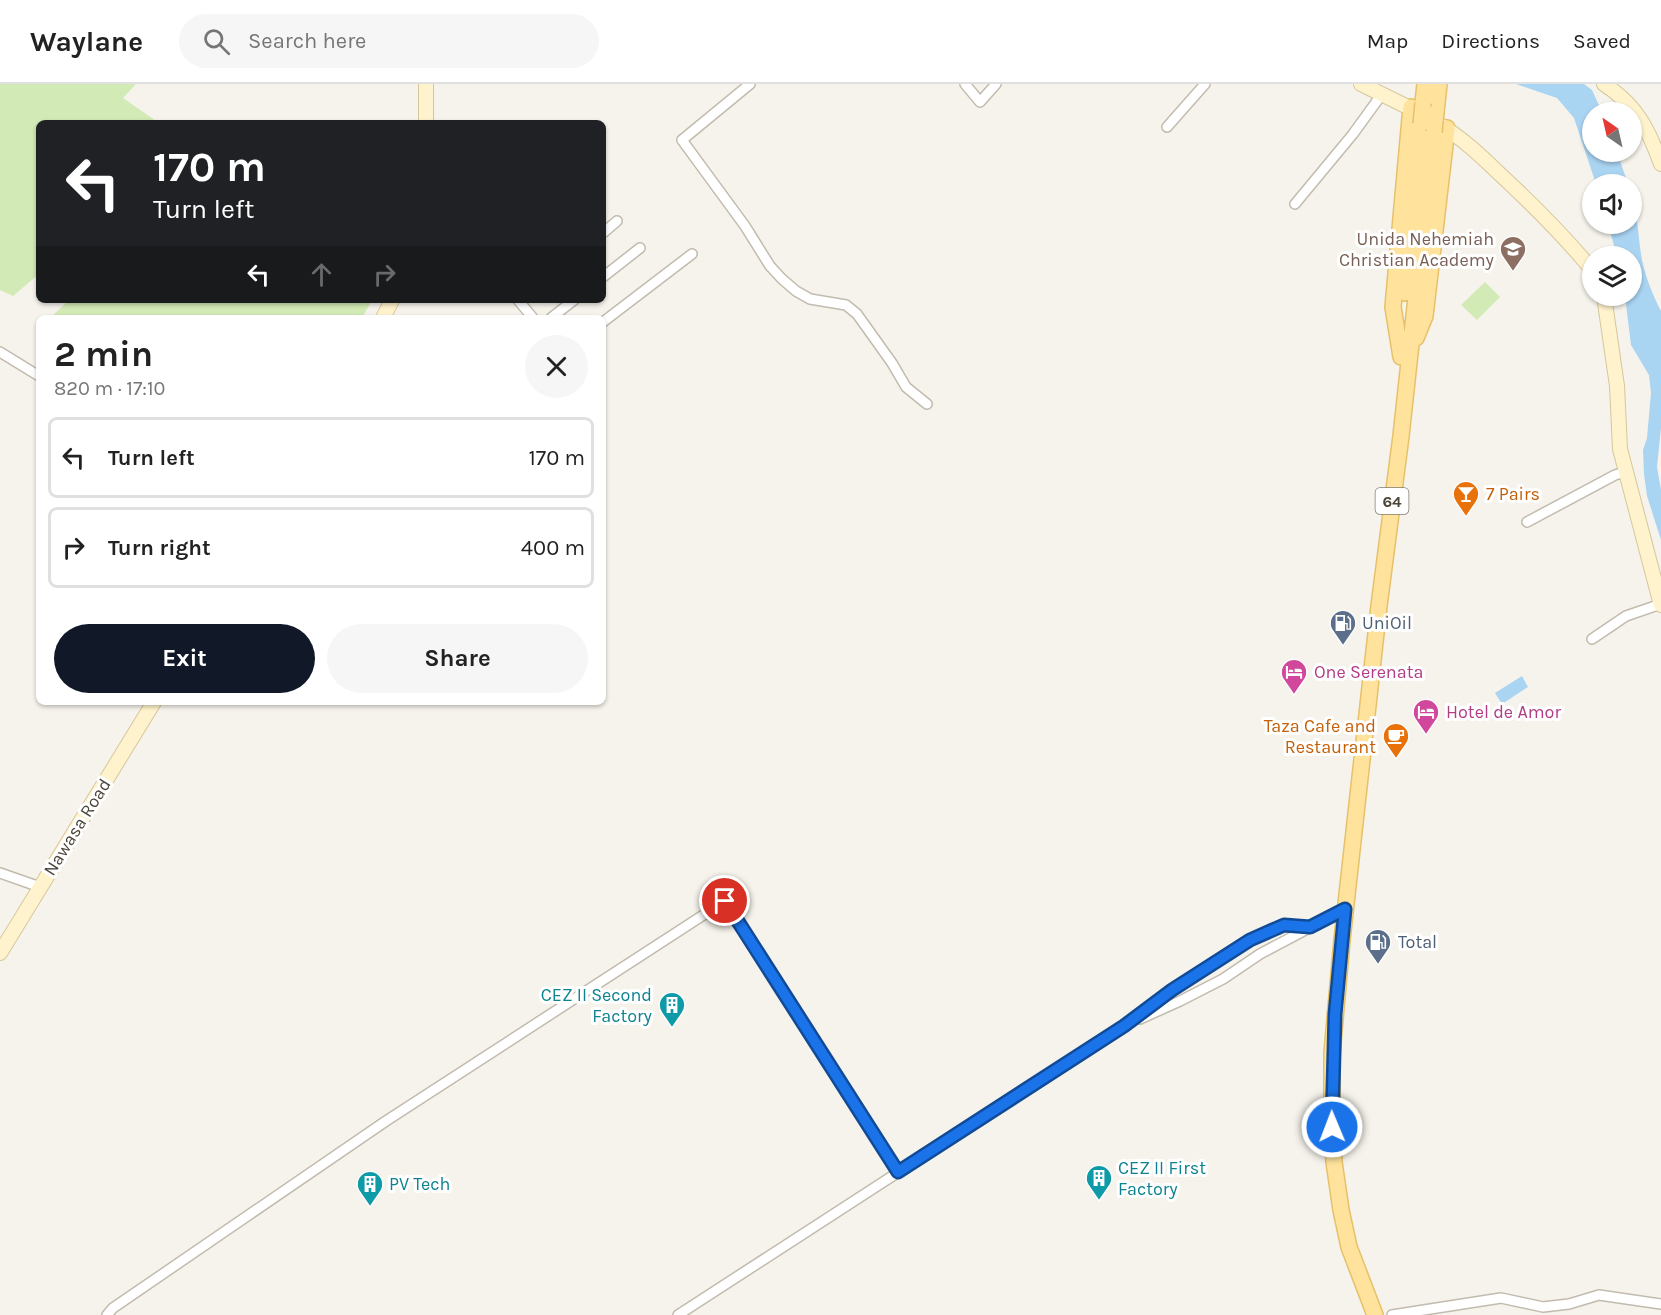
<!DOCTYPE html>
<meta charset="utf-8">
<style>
body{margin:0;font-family:Karla,sans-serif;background:#f6f6f6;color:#222;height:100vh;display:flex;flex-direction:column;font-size:22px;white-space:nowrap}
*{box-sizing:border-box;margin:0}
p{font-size:20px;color:#767676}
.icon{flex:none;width:33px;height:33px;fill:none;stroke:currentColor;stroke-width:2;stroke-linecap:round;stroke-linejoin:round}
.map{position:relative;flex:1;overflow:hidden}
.panel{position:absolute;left:36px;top:231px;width:570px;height:390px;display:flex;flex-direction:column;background:#fff;border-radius:9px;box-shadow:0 2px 4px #0004}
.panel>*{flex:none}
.banner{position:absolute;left:36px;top:36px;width:570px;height:183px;border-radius:9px;box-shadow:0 2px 4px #0004;background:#202124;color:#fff;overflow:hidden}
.needle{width:39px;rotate:326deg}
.tools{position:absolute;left:1582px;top:18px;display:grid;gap:12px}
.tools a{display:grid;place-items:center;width:60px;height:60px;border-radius:50%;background:#fff;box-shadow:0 2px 4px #0004;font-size:30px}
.pin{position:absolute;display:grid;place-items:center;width:51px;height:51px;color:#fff;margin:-26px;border:3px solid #fff;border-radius:50%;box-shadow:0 2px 6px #0007}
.me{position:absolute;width:66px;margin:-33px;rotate:359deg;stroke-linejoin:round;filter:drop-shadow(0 0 4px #0008)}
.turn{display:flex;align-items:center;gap:21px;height:126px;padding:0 18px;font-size:27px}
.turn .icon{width:78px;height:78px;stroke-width:2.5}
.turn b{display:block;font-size:42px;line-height:51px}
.lanes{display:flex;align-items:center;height:57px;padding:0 18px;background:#0003;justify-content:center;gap:30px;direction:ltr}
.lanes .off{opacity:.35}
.round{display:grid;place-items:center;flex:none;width:63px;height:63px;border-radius:32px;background:#f6f6f6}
.summary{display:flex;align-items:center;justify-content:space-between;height:102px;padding:0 18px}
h1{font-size:36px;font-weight:700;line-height:45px}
.button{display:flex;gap:12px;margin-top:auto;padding:12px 18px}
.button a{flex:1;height:69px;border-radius:36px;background:#111827;color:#fff;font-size:24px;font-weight:700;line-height:69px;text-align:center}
.button a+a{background:#f6f6f6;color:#222}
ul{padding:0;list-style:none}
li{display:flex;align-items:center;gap:18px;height:81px;margin:0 12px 9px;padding:0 6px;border:3px solid #e0e0e0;border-radius:9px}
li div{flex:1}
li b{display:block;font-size:22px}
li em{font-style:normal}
header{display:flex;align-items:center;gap:36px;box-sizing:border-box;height:84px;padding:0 30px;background:#fff;border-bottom:2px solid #e0e0e0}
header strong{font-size:28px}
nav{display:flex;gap:33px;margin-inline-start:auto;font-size:21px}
.search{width:420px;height:54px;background:#f6f6f6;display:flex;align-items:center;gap:15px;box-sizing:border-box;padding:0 21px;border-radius:33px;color:#767676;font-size:22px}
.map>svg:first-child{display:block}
.green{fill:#d2eab5}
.water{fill:#a9d4f2}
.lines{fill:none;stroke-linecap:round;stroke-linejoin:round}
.street-casing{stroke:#c2bbae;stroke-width:12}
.secondary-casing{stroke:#d6c79b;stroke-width:16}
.primary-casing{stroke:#e6c16a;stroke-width:18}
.street{stroke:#fff;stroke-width:9}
.secondary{stroke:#fff3cd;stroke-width:14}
.primary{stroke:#ffe39c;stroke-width:15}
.primary-bridge-casing{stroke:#e6c16a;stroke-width:18;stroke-linecap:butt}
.primary-bridge{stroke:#ffe39c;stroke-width:15}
.route-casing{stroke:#114b97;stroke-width:15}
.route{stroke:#1a73e8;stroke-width:10}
.labels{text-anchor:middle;stroke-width:6;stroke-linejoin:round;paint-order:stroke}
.shield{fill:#fff;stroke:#817c74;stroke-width:1.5}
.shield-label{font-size:16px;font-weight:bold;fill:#4b4439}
.education-label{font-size:18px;fill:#785e54;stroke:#fff;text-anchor:end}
.food-label{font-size:18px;fill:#c56008;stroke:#fff;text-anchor:start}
.service-label{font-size:18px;fill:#4e5e75;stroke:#fff;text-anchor:start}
.hotel-label{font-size:18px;fill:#b23c85;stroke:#fff;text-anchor:start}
.street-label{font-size:18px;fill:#4b4439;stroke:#fff}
.culture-label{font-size:18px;fill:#0d838f;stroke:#fff;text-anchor:start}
</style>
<header>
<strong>Waylane</strong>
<div class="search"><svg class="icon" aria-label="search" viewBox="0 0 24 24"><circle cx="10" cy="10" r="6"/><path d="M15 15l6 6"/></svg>Search here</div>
<nav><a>Map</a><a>Directions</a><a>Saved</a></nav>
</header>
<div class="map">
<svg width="1661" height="1231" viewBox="0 0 1661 1231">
<rect width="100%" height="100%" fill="#f6f3ec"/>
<!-- green -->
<path class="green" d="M0 0H136L123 14 159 39H39V190L13 212 0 206Z
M1485 198 1500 213 1477 236 1461 221Z
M69 216H372L362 234H50Z"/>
<!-- water -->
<path class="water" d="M1516 0H1584L1592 6 1602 28H1593V68H1617L1628 100H1596L1574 34 1557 14Z
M1632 114C1638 132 1638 151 1641 170 1644 189 1652 210 1661 227V344L1657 383 1661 406V456L1647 412 1644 390 1643 366 1647 354 1651 309 1649 291 1631 261 1625 212H1632V172H1617L1608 140H1632Z
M1522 592 1528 603 1502 620 1495 609Z"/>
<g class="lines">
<!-- street casing -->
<g class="street-casing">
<path id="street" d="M750 0 682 56 745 142 770 182 782 195 796 207 810 215 846 221 857 230 892 279 906 303 927 320
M965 0 980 18 996 0
M1167 43 1205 0
M1295 120 1353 50 1382 10
M603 149 617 137
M603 193 640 164
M518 216 533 234
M551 234 574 216
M603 238 692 170
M0 268 39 292
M1527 438 1615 391 1625 388
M1592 555 1626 532 1661 520
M0 789 40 803
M1140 935 1180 917 1223 895 1260 870 1345 825
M107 1231 113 1224 386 1037 725 817 898 1088
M678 1231 1124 942 1172 906 1250 856 1284 841 1310 843
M1392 1231 1501 1214 1543 1223 1569 1220 1599 1211 1661 1220"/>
</g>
<!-- secondary casing -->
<g class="secondary-casing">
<path id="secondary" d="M1361 0 1418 28
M1604 0C1636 21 1648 44 1661 80
M426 39V0
M1440 41C1464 55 1484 75 1504 94 1535 123 1566 154 1593 187
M1604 212 1617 302 1620 365 1661 521
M383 234 392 216
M0 869 154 618"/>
</g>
<!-- primary casing -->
<g class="primary-casing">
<path id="primary" d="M1423 19 1425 0
M1436 28 1439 0
M1405 209 1421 40
M1416 254 1425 232 1447 44
M1401 273 1393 223 1411 23
M1375 1231 1349 1163 1341 1126 1334 1078 1332 1026V969L1342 856 1379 522 1401 352 1434 48"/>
</g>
<!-- street -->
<use href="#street" class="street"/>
<!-- secondary -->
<use href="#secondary" class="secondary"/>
<!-- primary -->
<use href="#primary" class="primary"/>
<!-- primary-bridge casing -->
<g class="primary-bridge-casing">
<path id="primary-bridge" d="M1421 40 1423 19
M1434 48 1436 28"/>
</g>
<!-- primary-bridge -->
<use href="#primary-bridge" class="primary-bridge"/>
</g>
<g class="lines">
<!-- route casing -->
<g class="route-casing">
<path id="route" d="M725 817 898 1088 1124 942 1172 906 1250 856 1284 841 1310 843 1345 825 1335 930 1332 1043"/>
</g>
<!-- route -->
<use href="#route" class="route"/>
</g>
<!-- icons -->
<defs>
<g id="school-pin" transform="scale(1.35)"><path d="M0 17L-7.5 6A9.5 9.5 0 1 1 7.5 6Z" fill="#8d6e63" stroke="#fff"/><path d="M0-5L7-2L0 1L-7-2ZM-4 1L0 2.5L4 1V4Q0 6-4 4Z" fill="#fff"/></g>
<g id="bar-pin" transform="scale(1.35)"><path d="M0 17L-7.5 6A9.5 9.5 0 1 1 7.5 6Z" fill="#e8710a" stroke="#fff"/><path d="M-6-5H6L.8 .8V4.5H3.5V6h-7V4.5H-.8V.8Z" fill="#fff"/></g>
<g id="fuel-pin" transform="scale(1.35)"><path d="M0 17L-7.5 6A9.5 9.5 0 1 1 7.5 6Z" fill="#5c6f8a" stroke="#fff"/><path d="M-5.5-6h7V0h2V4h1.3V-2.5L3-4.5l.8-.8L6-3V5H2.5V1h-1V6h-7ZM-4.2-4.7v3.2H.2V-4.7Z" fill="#fff"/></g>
<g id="hotel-pin" transform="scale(1.35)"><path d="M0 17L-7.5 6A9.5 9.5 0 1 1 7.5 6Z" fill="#d1479c" stroke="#fff"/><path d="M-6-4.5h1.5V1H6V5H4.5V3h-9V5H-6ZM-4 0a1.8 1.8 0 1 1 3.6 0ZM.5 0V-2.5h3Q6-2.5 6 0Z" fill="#fff"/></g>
<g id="cafe-pin" transform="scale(1.35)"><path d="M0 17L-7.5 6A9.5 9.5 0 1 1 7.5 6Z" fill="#e8710a" stroke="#fff"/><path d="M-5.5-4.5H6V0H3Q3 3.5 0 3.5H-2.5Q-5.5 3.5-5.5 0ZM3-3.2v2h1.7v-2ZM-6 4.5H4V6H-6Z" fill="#fff"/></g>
<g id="building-pin" transform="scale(1.35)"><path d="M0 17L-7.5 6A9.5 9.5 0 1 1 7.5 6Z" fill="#0f9aa8" stroke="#fff"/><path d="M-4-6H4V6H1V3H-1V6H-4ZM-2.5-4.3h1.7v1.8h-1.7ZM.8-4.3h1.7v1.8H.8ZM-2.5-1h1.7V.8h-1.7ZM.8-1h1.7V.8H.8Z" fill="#fff"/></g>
</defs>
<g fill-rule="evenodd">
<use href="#school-pin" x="1513" y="165"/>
<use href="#bar-pin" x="1466" y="410"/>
<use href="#fuel-pin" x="1343" y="539"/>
<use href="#hotel-pin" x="1294" y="588"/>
<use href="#hotel-pin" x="1426" y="628"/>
<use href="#cafe-pin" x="1396" y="652"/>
<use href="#fuel-pin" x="1378" y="858"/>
<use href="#building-pin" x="672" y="921"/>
<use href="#building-pin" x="1099" y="1094"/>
<use href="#building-pin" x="370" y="1100"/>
</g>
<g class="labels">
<!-- shield labels -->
<rect class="shield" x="1375.5" y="404" width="33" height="26" rx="4.5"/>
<g class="shield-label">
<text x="1392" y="423">64</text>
</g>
<!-- education labels -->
<g class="education-label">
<text x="1494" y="161">Unida Nehemiah<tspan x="1494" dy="21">Christian Academy</tspan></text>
</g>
<!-- food labels -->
<g class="food-label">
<text x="1486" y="416">7 Pairs</text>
<text x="1376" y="648" text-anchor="end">Taza Cafe and<tspan x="1376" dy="21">Restaurant</tspan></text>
</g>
<!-- service labels -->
<g class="service-label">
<text x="1362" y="545">UniOil</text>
<text x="1398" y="864">Total</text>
</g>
<!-- hotel labels -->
<g class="hotel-label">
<text x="1314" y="594">One Serenata</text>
<text x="1446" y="634">Hotel de Amor</text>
</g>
<!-- street labels -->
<g class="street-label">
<text transform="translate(77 743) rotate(-58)" y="6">Nawasa Road</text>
</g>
<!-- culture labels -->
<g class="culture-label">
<text x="652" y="917" text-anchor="end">CEZ II Second<tspan x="652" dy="21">Factory</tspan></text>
<text x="1118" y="1090">CEZ II First<tspan x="1118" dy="21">Factory</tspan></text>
<text x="389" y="1106">PV Tech</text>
</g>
</g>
</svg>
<div class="tools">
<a><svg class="needle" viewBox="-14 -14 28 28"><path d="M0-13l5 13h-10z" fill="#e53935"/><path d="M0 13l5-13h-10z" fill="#767676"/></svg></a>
<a><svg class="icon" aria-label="sound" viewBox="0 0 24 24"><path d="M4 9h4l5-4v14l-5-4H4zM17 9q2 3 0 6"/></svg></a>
<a><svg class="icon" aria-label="layers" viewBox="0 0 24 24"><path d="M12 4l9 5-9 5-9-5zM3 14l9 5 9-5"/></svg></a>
</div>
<div class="pin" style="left:725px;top:817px;background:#d93025"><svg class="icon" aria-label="arrive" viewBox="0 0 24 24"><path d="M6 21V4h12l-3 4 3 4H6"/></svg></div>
<svg class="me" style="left:1332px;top:1043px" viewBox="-20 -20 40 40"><circle r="17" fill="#1a73e8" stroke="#fff" stroke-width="3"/><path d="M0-11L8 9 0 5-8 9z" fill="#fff"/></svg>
<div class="banner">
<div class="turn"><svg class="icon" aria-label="left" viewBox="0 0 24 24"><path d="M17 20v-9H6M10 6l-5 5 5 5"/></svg><div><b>170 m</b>Turn left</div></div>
<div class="lanes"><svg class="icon" aria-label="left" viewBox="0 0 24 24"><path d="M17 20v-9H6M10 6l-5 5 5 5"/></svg><svg class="icon off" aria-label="ahead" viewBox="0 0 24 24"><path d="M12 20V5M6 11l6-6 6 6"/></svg><svg class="icon off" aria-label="right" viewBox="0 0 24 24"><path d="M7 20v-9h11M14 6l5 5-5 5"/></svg></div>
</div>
<section class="panel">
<div class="summary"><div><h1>2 min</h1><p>820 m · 17:10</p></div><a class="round"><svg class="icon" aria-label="close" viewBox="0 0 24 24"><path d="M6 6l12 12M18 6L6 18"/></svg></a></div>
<ul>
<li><svg class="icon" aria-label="left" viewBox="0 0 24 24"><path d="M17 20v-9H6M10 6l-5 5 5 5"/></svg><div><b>Turn left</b></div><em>170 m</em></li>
<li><svg class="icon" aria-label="right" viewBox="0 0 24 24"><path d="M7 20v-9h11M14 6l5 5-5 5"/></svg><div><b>Turn right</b></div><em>400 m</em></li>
</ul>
<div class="button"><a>Exit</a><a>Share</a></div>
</section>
</div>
